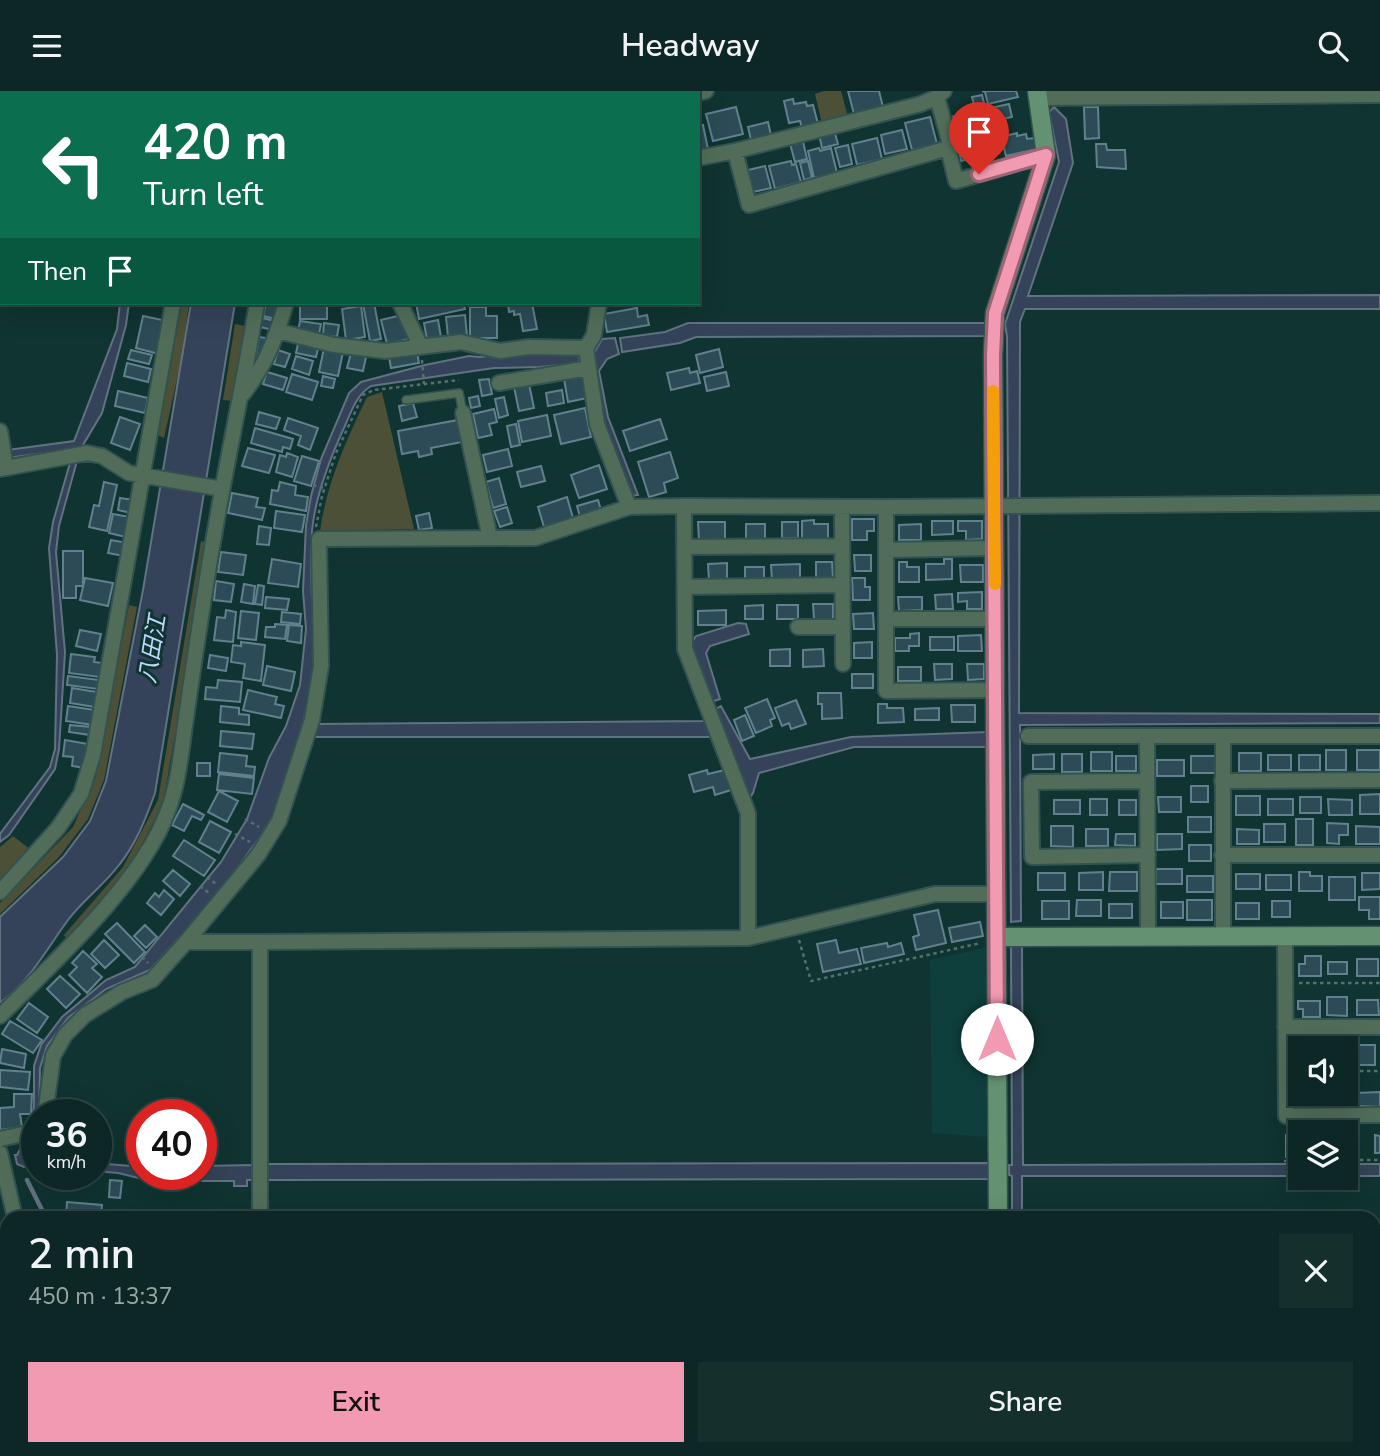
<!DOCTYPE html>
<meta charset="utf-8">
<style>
body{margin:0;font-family:"Nunito Sans","Noto Sans JP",sans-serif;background:#152f2d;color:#f1f3f6;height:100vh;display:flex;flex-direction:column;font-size:26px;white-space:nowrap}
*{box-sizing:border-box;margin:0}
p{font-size:23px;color:#9aa5a7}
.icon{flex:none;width:38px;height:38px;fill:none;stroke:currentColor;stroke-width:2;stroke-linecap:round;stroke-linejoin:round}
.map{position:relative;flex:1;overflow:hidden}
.drawer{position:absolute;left:0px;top:1120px;width:1381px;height:245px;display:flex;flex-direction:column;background:#0c2725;border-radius:21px 21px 0 0;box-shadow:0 7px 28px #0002,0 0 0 2px #2c4442}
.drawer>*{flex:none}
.top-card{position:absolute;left:0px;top:0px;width:700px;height:214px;box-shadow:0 7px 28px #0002,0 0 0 2px #2c4442;background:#0b6e4f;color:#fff;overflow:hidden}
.tools{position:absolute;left:1288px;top:945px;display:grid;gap:14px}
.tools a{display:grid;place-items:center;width:70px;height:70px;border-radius:0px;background:#0c2725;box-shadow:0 7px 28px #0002,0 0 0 2px #2c4442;font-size:35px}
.speed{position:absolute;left:21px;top:1008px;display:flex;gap:14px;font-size:35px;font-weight:700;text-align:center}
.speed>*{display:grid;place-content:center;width:91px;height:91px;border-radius:50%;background:#0c2725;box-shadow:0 7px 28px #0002,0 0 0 2px #2c4442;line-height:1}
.speed small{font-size:18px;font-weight:400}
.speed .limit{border:10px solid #d22;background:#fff;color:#111}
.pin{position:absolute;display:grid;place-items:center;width:60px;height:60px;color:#fff;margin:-72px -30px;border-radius:50% 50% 50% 0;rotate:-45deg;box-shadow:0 0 7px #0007}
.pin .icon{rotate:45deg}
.me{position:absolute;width:77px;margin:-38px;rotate:0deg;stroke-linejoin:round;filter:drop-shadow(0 0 5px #0008)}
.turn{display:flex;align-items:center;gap:24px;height:147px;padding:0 28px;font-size:32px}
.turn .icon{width:91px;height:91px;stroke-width:2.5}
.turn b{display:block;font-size:49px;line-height:60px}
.then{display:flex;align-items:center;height:66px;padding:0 28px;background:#0003;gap:14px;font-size:26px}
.round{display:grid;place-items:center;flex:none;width:74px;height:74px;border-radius:0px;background:#152f2d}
.summary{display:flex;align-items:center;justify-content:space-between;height:119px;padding:0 28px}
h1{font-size:42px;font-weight:600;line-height:52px}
.button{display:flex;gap:14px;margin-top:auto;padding:14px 28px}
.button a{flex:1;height:80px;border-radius:0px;background:#f19ab1;color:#111;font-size:28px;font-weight:600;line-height:80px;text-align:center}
.button a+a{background:#152f2d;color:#f1f3f6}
header{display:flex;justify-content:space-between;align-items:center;height:91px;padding:0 28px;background:#0c2725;font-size:32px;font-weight:600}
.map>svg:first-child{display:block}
.built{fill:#0e3f3c}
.green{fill:#4b5036}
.water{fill:#344359;stroke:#617280;stroke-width:2}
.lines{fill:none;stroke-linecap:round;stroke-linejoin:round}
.stream{stroke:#617280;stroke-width:4.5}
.building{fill:#2c4b56;stroke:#60818d;stroke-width:2}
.lane-casing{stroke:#325350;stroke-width:10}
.street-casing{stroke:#325350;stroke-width:18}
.secondary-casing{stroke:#325350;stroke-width:21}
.path{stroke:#53716e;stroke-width:2.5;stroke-dasharray:3.5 3.5;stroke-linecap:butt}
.lane{stroke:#516d59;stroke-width:7}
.street{stroke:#516d59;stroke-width:14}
.secondary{stroke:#649171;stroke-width:18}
.route-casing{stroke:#9d6473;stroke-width:18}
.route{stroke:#f19ab1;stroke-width:12}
.slow{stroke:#f59e0b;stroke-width:12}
.labels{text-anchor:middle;stroke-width:6;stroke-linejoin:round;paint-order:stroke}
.water-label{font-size:23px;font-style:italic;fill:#bfd8fd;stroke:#103431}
</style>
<header><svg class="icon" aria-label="menu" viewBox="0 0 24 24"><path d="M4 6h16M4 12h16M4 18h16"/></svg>Headway<svg class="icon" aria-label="search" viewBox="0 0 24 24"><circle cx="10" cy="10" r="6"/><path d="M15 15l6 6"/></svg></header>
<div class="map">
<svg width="1380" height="1365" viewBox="0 0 1380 1365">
<rect width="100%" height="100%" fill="#103431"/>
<!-- built -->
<path class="built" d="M988 856V1046L932 1042 930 869Z"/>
<!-- green -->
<path class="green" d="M824 0H841L848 26 822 33 815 3Z
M182 212H189L182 266 164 347 158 344Z
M235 233 245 235 233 310 223 309Z
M382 301 414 438 320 440C327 391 346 350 367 306Z
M201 450 208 452 163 713 131 774 67 849 64 844 123 776 158 709Z
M129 514 137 516 104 689 88 728 59 766 0 823V812L73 736 96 685Z
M13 745 31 759 0 791V756Z"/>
<!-- water -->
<path class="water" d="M1054 16 1066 28 1073 72 1028 205 1380 204V218H1025L1020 231 1019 622 1380 623V632L1020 634 1021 830 1011 831 1007 245 1005 233 1059 71 1049 21Z
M120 212H129L126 234 102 322 80 359 59 435 56 461 65 561 59 658 55 678 9 744 0 751V743L50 676 55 658 57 564 49 457 53 431 74 358 0 368V360L74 350 117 238Z
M191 212H235L155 702C146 727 136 753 119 774 104 794 83 809 68 829 46 859 30 890 0 912V826L63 766 90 730 106 690 143 499Z
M688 232H986V245L696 246 680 252 622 261 620 247 665 241Z
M615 247 619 263 607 268 599 280 608 326 638 404 631 405 602 327 594 262 602 248Z
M531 261 578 263 580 272 540 276 494 277 371 295C355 305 351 322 343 339 329 370 315 406 312 440 308 483 315 526 314 569 313 590 308 611 303 632L315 633 709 630 714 619 721 615 750 668 851 646 988 641 989 656H854L759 682 753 702 749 708 716 646H299L276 724 214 809 150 879 106 898 68 927 47 955 40 977 39 1024H37V1033L31 1034 34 1015V975L41 954 62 926 106 889 135 876 221 771 247 728 269 667 286 635 300 594 306 538 303 500 306 434 311 405 321 368 349 302 361 291 425 274 469 265 479 266Z
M738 532 746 533 749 543 710 555 706 562 720 608 711 611 690 554 696 545Z
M1011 855H1022L1023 1074 1300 1073V1085H1022V1127H1012V1085L1009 1084V1074H1012Z
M35 1045 30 1060 37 1067V1076H24L17 1073 15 1064H17L26 1047Z
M96 1072 142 1076V1083H201V1075L254 1074V1089H247V1095H234V1090H151L118 1082 96 1080Z
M989 1072V1088L268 1089V1073Z
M1346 1073H1380V1085H1346Z
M0 1132C10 1174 12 1243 0 1284Z"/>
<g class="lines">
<!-- stream -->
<path class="stream" d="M27 1089 46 1127
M44 1365 48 1358"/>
</g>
<!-- building -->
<path class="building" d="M848 0H879L883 16 854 23Z
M982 0H1016L1018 6 988 13 985 1Z
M982 4 985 16H989L993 30 979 33 972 6Z
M793 8 794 13 806 11 807 15 813 14 818 33 802 37 800 30 789 32 784 10Z
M1009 13 1012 26 998 29 995 16Z
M736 16 743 43 713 50 706 23Z
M1084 16H1098L1099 47 1085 48Z
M973 21 977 36 984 34 986 42 957 49 951 26Z
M930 26 937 53 912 59 905 32Z
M768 31 771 44 751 49 748 36Z
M703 34 708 58 698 60V35Z
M834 39 838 53 822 57 819 43Z
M902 39 907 58 885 63 881 44Z
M1017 42V45L1026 43 1027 48 1034 47 1037 58 1006 65 1001 46Z
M802 46 807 68 795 71 789 49Z
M877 47 882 68 857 74 852 53Z
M972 50 976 66 961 70 958 53Z
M1096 53H1106L1107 59H1125L1126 78 1097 76Z
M848 54 852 73 840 76 835 57Z
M819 57 820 60 831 57 837 82 814 87 808 60Z
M791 70 792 74 796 73 801 91 775 98 769 75Z
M808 70 812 87 804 89 800 72Z
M765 75 771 97 753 101 748 79Z
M266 212H279L276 228 263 225Z
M374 212 381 248 370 250 363 213Z
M416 212H463L465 218 419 228Z
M508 212H532L537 238 523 240 520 223 514 224V220L509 221Z
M300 213H327V228H300Z
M361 215 365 246 346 249 342 218Z
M470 216H486V225H497V247H470Z
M637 217 638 226 647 224 649 234 607 241 604 223Z
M402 224 409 248 387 253 381 229Z
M465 224 467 245 448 246 446 226Z
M143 225 167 230 159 263 136 257Z
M262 227 275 230 273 239 260 236Z
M438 229 441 246 427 249 424 232Z
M300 230 321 233 319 243 298 240Z
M324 232 339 234 337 246 323 244Z
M259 246 266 247 262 267 256 266Z
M299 248 319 253 316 266 296 262Z
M324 257 343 261 338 285 319 281Z
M719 258 723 276 700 282 696 264Z
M131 259 152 264 149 273 128 268Z
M278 259 290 263 285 276 274 273Z
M417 261 419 272 391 277 389 266Z
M351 262 366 266 363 280 347 277Z
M296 265 313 270 309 284 292 278Z
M127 272 151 278 148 291 124 285Z
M689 277 690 282 697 280 700 292 671 299 667 282Z
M267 281 287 287 283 299 263 293Z
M726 281 729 295 707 300 704 286Z
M292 283 318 291 312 309 286 301Z
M323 285 335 288 333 297 321 295Z
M583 285 587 307 568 311 564 288Z
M489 288 492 303 482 305 479 289Z
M529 293 534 317 519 320 514 296Z
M562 299 564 312 548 315 546 302Z
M118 300 148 307 145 322 115 315Z
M478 305 480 315 471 317 469 307Z
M504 306 508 324 499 327 495 308Z
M413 312 417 326 402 330 399 315Z
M585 317 591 346 561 353 554 324Z
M494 318 497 331 489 333 492 344 478 347 473 323Z
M259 321 280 327 276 338 256 333Z
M547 324 551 345 522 351 518 330Z
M120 326 140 333 130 359 111 352Z
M288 327 318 337 310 359 298 354 301 345 284 339Z
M660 328 667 348 630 360 623 340Z
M458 329 462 351 431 357 432 363 419 366 418 360 402 363 398 340Z
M516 333 520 354 511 356 507 335Z
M255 337 293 348 290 358 283 356 282 361 251 352Z
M248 357 275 364 269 382 242 375Z
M508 358 512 375 487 381 483 364Z
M670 361 678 387 664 392 666 401 649 406 638 371Z
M287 362 298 366 292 386 276 381 280 364 286 366Z
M302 365 319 370 311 395 294 390Z
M599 374 607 398 579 407 571 384Z
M541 375 545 390 521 396 517 381Z
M499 387 506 413 493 417 486 391Z
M104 391 117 394 107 440 89 436 94 414 99 415Z
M280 391 296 395 295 404 308 406 306 420 270 413 272 399 278 400Z
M232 402 258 407 256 416 265 417 262 429 228 422Z
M567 406 573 427 544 436 538 416Z
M120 407 134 409 131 422 118 419Z
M598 409 601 419 580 426 577 415Z
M507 416 512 432 500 436 494 420Z
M276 420 305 424 302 441 274 437Z
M429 422 432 437 419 439 416 425Z
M113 423 130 426 126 446 109 442Z
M852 428H874V440H867V449H852Z
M814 429V433H828V449H802V430Z
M932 430H953V443L932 444Z
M958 430H982V448L966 449V440H958Z
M698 431H725V450H699Z
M782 431H798V447H782Z
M746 433H765V450H746Z
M921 433V449H899V434Z
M259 435 271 437 269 454 257 453Z
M111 449 127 452 124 465 108 462Z
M63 460H83V495H76V507H63Z
M221 461 246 464 243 484 218 481Z
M854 464H871V480H855Z
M272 468 301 473 298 496 268 492Z
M944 468H952V488L926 489V473H944Z
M816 471H832L833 487H816Z
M899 471H907V476H919V491H899Z
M727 472V489H709L708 473Z
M800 473V490H772L771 474Z
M960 474H983V491H961Z
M745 476H764V489L745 490Z
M85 487 113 492 108 515 80 509Z
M852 487H865V496H870V509H853Z
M216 490 234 493 231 511 214 509Z
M244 493 255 495 253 513 241 511Z
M258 494 264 495 262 514 255 513Z
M982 501V518H967V510L958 511V502Z
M952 503 953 518H936L935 504Z
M266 506 289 508 287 519 265 517Z
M898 506H922V519L899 520Z
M813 513H833V528H814Z
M763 514V528H745V515Z
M777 514H798V528H777Z
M226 519 236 521 233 551 214 549 217 526 225 527Z
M726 519V534H698V520Z
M241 520 259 522 256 549 238 547Z
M282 521 301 523 300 533 281 531Z
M873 522 874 538H854L853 523Z
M275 533 287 534 285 548 265 546 266 536H275Z
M289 534 302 535 301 552 287 550Z
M80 539 101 543 97 560 76 555Z
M919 542V555H909V560H895V547H910V543Z
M981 544 982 560H958V545Z
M930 546H954V559H930Z
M241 551 265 554 261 590 243 587 245 573 231 571 233 554 241 555Z
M872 551V567H854V552Z
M790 558V575H770V559Z
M823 558 824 575 803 576V559Z
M71 563 95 566 94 571 102 572 100 586 69 582Z
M210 564 228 567 226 580 208 577Z
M934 573H952V588L935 589Z
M967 573H984V588L968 589Z
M267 575 295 581 291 600 263 594Z
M898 576H921V590H898Z
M852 583H873V597H852Z
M68 585 99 589 98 598 67 594Z
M218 589 242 591 240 611 205 608 206 596 217 597Z
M72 597 97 601 95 616 70 612Z
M248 599 277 606 275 613 284 615 281 627 243 619Z
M818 602H841L842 627 822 628V613H818Z
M767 608 775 627 770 629 772 635 756 642 745 617Z
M796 609 806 633 791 638 789 632 782 635 775 617Z
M878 613H887V617H903L904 631 878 632Z
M951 614H975V631H952Z
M68 615 95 619 93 634 66 630Z
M221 615 239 617V623L249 624V634L220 631Z
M939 617V629H915V618Z
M745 624 754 645 742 650 734 629Z
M70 634 91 636 90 644 69 641Z
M221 640 254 643 252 658 220 655Z
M65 649 88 653 85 677 72 675 73 666 63 665Z
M1326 659H1346V679H1326Z
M1357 659H1380V679H1357Z
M1091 661H1112V680H1091Z
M220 662 247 665 246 675 255 676 254 685 218 681Z
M1239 662H1261V680H1239Z
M1054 663V678H1033V664Z
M1062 663H1082V681H1062Z
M1268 664H1291V679H1268Z
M1299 664H1320V679H1299Z
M1116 665H1136V680H1116Z
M1191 665H1215V682H1191Z
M1157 669H1184V685H1157Z
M197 672H210V685H197Z
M707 679 708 683 725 679 731 699 715 704 713 696 694 701 689 684Z
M219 683 254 687 252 703 217 699Z
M1191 695H1208V711H1191Z
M219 700 238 710 227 731 208 721Z
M1380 703V723H1360V704Z
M1236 705H1260V724H1236Z
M1158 706H1181V721H1159Z
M1300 706H1321V722H1300Z
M1090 708H1107V724H1090Z
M1268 708H1293V724H1268Z
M1328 708 1352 709V724H1329Z
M1054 709H1080V723H1054Z
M1119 709H1136V724H1119Z
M183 713 204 724 201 729 192 725 184 740 172 734Z
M1188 726H1211V741H1188Z
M1296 728H1313V754H1296Z
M210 730 231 741 219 762 199 751Z
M1327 732 1348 733V744H1339V753L1327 752Z
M1264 733H1285V751H1264Z
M1051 735H1073V756L1051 755Z
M1356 735 1380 736V753H1356Z
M1086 738H1108V755H1086Z
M1237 738 1259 739V753H1237Z
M1116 743H1135V755L1115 754Z
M1157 743H1182V758L1157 759Z
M184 749 215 769 204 785 173 765Z
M1189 754H1211V770H1189Z
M1156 778H1182V793H1156Z
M173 779 190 793 180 805 163 790Z
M1103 781V799H1079V782Z
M1110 781H1137V800H1109Z
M1299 781H1310V785H1322V800H1299Z
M1038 782H1065V799H1038Z
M1362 782H1380V798L1362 799Z
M1236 783H1260V798H1236Z
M1266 784H1291V799H1266Z
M1187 785H1213V801H1187Z
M1329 786H1355V809H1329Z
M164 799 174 808 161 824 147 812 155 802 159 806Z
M1359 806H1380V828H1369V819H1359Z
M1077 809H1101V825H1076Z
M1187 809H1212V829H1187Z
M1042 810H1069V828H1042Z
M1272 810H1290V826H1272Z
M1161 811H1183V827H1161Z
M1236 812H1259V828H1236Z
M1109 813H1132V827H1109Z
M938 819 946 852 916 859 913 846 919 844 914 824Z
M980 831 983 845 952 851 949 837Z
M117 832 145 861 134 872 105 843Z
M145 834 157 846 146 857 134 845Z
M104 849 119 864 105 877 91 863Z
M836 849 839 862 857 858 861 873 823 881 817 853Z
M887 852 888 856 901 852 904 863 864 872 861 857Z
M83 860 97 873 92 877 102 886 87 902 69 884 77 876 72 872Z
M1305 865H1321V885H1299V873H1305Z
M1357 868H1378V885H1357Z
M1328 871H1347V883H1328Z
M60 885 80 903 66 917 47 898Z
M1327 906H1347V925L1327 924Z
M1357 909H1378L1379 924H1357Z
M1298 910H1320V926H1303V918H1298Z
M29 912 48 926 37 942 17 928Z
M10 930 42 949 33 962 2 943Z
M1355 954H1375V974H1355Z
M1330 956H1350V973H1346V957Z
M1294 957H1316H1300V974H1294Z
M2 958 26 963 24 977 0 972Z
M0 979 30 981 28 999 0 996Z
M1297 1000H1300V1003H1321L1320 1016 1297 1017Z
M1346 1001 1347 1011H1326V1003Z
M1380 1001V1016L1356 1015V1002Z
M14 1003H32L31 1023H20L22 1036 0 1039V1017L14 1016Z
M1286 1044H1300V1065L1286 1066Z
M1375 1044 1380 1045V1062H1375Z
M110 1089 122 1090 120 1107 109 1106Z
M67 1111 102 1114 101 1127H66Z
M6 1345 7 1358H17L21 1364 20 1365H0V1350Z"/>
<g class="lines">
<!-- lane casing -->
<g class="lane-casing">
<path id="lane" d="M406 309 459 302 463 322"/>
</g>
<!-- street casing -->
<g class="street-casing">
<path id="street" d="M459 0V2
M586 0V2
M201 2 202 0
M288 2V0
M390 2V0
M698 2 706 0
M937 6 950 53 948 57
M1038 7 1380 4
M0 53H2
M735 60 749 114 948 57 956 90 1046 64
M698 67 735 60 921 13 937 6 944 0
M400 212 421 256
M599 212 594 244 586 257 597 333 629 416
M278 240 334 254 385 260 461 251 500 260 529 256 586 257
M499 292 589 277
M243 303C267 272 275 249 286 212
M463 322 490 447
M0 340 6 377
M0 378 87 362 102 365 129 382 222 398
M684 415 886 416 1380 412
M842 416 843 573
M886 416V600L995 599
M685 456 842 455
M886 459 995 457
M685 496 843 494
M886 528H995
M798 536H843
M1028 645H1380
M1147 645 1148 846
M1147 690 1031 691 1032 766 1148 764
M1222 690 1380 689
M1222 764H1380
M0 801 58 737 81 703 93 664 173 212
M1223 845V646
M1285 845 1286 1025 1380 1024
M260 851H186L258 764 279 730 312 629 321 575 319 448 535 447 629 416 684 415 685 558 748 722V847
M0 925C52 873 142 791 167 722 178 695 181 663 185 634 192 585 199 536 207 488 221 395 242 304 257 212
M1285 936H1380
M45 1024 53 965 65 944 85 924 122 901 152 889 186 851
M0 1048 37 1040
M0 1062 15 1127
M260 1127V851L748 847 935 803H996
M1374 1287H1380
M0 1319 7 1308
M261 1358V1365"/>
</g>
<!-- secondary casing -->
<g class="secondary-casing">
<path id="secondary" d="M997 846 1380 845
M998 1127 993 264 995 222 1046 64 1037 0
M998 1358V1365"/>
</g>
<!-- path -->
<path class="path" d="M422 269 424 293
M313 394 324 397
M316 436 322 405 336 362 363 304 374 299 459 289
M245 728 259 736
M235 743 250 751
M207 786 216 793
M200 795 209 802
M799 849 811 890 981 852
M142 866 148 872
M1299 892H1380
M1346 980H1380
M1346 1069H1380
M1284 1070H1300
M43 1358 55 1363
M53 1365 58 1358"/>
<!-- lane -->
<use href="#lane" class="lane"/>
<!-- street -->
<use href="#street" class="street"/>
<!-- secondary -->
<use href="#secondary" class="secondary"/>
</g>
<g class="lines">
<!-- route casing -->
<g class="route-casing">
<path id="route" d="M979 83 1046 64 995 222 993 264 997 948"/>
</g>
<!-- route -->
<use href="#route" class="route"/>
<!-- slow -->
<path class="slow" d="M993 300 995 493"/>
</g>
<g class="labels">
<!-- water labels -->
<g class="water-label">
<text transform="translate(152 558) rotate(-81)" y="8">八田江</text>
</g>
</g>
</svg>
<div class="tools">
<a><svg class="icon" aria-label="sound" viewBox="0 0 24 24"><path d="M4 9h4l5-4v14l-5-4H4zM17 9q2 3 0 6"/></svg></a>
<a><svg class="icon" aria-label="layers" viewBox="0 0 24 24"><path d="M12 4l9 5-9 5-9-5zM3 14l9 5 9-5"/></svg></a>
</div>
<div class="speed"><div>36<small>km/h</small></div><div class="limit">40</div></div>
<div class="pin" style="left:979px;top:83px;background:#d93025"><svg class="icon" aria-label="arrive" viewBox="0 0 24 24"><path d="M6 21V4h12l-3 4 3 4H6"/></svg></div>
<svg class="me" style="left:997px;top:948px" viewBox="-20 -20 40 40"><circle r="19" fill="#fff"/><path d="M0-13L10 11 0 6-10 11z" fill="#f19ab1"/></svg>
<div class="top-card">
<div class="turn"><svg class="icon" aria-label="left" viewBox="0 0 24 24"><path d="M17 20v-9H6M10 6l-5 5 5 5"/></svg><div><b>420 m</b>Turn left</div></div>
<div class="then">Then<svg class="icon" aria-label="arrive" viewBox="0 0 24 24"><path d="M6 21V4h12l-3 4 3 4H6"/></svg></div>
</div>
<section class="drawer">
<div class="summary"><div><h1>2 min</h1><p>450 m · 13:37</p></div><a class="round"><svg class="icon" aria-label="close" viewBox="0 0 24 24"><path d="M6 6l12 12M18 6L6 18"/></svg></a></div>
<div class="button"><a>Exit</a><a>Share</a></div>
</section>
</div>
